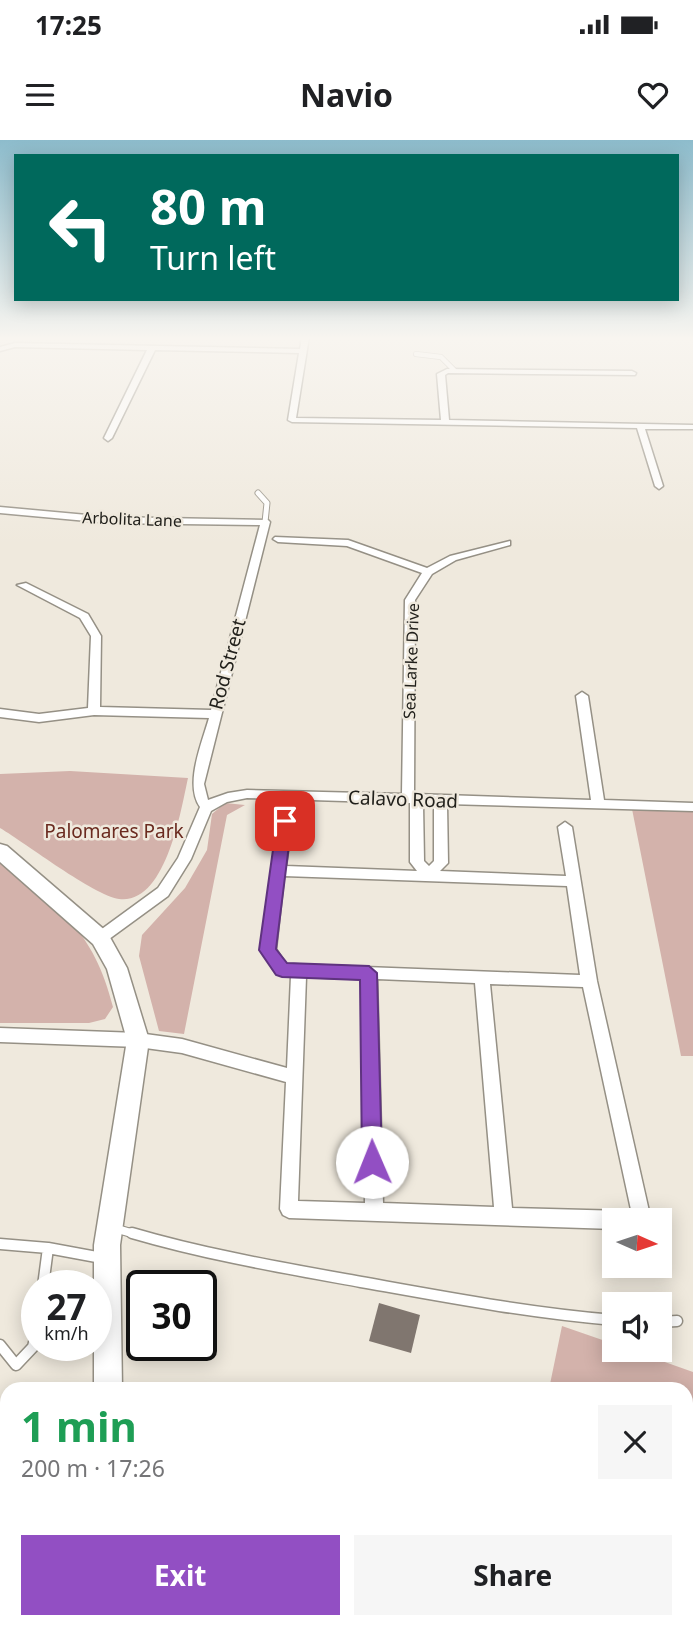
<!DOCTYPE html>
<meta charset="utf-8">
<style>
body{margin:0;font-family:"Noto Sans",sans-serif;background:#f6f6f6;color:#202124;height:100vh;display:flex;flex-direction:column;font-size:26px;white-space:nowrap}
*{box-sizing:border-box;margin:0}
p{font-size:23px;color:#757577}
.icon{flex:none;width:38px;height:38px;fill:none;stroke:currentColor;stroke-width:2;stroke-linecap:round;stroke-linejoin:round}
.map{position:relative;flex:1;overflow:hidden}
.panel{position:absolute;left:0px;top:1242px;width:693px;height:247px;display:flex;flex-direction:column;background:#fff;border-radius:21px 21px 0 0;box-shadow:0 4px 18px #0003}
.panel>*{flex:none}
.hud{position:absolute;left:14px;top:14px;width:665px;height:147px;border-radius:0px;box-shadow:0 4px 18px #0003;background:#00695c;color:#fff;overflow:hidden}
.needle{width:46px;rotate:93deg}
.tools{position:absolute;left:602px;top:1068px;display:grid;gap:14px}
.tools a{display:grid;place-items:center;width:70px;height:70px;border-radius:0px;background:#fff;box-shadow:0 4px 18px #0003;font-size:35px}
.speed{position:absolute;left:21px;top:1130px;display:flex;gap:14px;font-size:35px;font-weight:700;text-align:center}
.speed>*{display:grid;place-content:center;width:91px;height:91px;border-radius:50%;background:#fff;box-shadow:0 4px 18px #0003;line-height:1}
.speed small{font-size:18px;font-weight:400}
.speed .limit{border:4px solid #111;border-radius:10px;background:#fff;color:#111}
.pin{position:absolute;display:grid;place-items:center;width:60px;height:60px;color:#fff;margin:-30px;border-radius:14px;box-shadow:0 4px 10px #0006}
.me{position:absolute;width:77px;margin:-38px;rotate:359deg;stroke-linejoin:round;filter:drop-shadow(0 0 5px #0008)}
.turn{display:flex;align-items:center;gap:24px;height:147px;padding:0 21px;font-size:32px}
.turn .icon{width:91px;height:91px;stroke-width:2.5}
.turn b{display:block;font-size:49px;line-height:60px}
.round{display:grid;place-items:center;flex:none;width:74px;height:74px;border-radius:0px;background:#f6f6f6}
.head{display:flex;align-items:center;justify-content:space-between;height:119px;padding:0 21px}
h1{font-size:42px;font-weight:700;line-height:52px;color:#1e9e55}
.action{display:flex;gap:14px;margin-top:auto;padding:14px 21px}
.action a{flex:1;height:80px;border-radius:0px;background:#924fc3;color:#fff;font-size:28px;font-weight:700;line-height:80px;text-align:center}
.action a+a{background:#f6f6f6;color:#202124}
.status{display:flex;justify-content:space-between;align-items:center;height:49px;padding:0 35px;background:#fff;direction:ltr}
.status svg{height:19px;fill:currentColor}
header{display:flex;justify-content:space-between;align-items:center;height:91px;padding:0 21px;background:#fff;font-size:32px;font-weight:700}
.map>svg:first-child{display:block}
.green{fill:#d3b2ab}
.building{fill:#80766f}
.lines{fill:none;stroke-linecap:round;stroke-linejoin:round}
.service-far3-casing{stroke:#959085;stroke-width:6}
.service-far2-casing{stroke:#959085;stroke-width:7}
.service-far1-casing{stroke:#959085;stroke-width:10}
.service-casing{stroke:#959085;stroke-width:13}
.minor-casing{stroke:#959085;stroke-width:3}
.secondary-casing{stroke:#959085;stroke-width:3}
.service-far3{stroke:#fff;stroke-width:4.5}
.service-far2{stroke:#fff;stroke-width:5}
.service-far1{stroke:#fff;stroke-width:8}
.service{stroke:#fff;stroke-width:10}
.minor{fill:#fff;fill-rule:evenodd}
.secondary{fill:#fff;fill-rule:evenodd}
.route{fill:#924fc3;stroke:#5f337f;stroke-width:2}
.labels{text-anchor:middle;stroke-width:5;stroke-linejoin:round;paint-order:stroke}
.far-street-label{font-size:16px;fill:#21201b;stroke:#efe9dd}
.street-label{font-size:19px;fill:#21201b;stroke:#efe9dd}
.park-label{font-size:19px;fill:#6a2a1f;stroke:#efe9dd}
</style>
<div class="status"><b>17:25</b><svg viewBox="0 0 49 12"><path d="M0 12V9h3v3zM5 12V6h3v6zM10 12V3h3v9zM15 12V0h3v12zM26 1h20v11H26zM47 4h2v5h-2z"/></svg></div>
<header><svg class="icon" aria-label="menu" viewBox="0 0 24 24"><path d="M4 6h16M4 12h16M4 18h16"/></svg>Navio<svg class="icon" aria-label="heart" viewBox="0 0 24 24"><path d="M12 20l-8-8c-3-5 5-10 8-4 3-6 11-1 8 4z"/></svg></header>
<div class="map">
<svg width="693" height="1489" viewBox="0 0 693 1489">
<rect width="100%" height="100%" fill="#efe9dd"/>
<!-- green -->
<path class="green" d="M70 631 188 638C181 670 166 765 119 759 93 755 27 704 0 688V634Z
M225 663 245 665 227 675 184 894 159 891 139 816 142 795 185 748 207 710 212 674Z
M632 669 693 672V916H681Z
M0 717C57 766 94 790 113 867L105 879 89 883H0Z
M562 1186 614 1204V1209H628L693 1232V1374L686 1372V1250L549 1249Z"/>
<!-- building -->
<path class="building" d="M379 1163 420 1175 411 1213 369 1201Z"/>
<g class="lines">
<!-- service-far3 casing -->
<g class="service-far3-casing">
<path id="service-far3" d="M416 214 441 217 454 230"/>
</g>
<!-- service-far2 casing -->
<g class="service-far2-casing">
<path id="service-far2" d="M258 353 267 363 265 382"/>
</g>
<!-- service-far1 casing -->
<g class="service-far1-casing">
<path id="service-far1" d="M114 1088 138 1095"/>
</g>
<!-- service casing -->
<g class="service-casing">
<path id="service" d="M132 1093C207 1115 284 1128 361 1142 445 1157 529 1173 614 1180
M0 1104 48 1108
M43 1146 48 1108 102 1118
M660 1182 677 1181
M0 1205 16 1225 33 1207 37 1190"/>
</g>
<!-- minor casing -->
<g class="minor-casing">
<path id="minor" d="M302 197H309L296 278 441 280 437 234 447 229 632 231 636 233 635 235 448 233 445 235 449 280 693 285V289H645L663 346 659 349 655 346 637 288 292 282 288 280 299 213 155 210 112 298 108 301 104 298 147 210 15 207 0 211V207L15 203 300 209Z
M0 367 109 377 268 380 270 382 204 644 208 660 228 653 247 650 402 654 405 460 422 433 347 406 278 402 273 399 275 397 348 400 427 428 450 416 510 401V405L456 420 432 434 415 460 414 654 591 660 576 556 582 552 588 556 604 660 693 663V671L447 664 448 723 440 731 566 736 558 687 565 682 572 687 597 841 651 1080H614V1089L289 1078 283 1075 280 1069 286 942 182 913 138 907 0 902V888L138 893 182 899 287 928 291 836 277 834 261 810 280 678 285 676 292 681 286 726 417 731 410 722V663L247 658 227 662 211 671 191 719 168 756 105 802H95L93 798 95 794 158 748 178 718 200 667C184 644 202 603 209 578L94 575 39 582 0 577V569L39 574 88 568 91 496 80 478 17 445 26 443 88 474 101 496 100 567 211 570 260 385 109 383 0 373ZM423 664H434V721L429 726 424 721ZM284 736 567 746 580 835 286 824 276 809ZM306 837 362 839 365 1063 298 1061ZM377 839 475 843 494 1067 383 1063ZM490 844 583 847 633 1079 630 1074 624 1071 512 1068Z"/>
</g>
<!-- secondary casing -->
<g class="secondary-casing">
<path id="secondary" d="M0 704 7 706 107 792 127 828 149 900 120 1105 122 1250H94V1105L127 900 107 829 93 804 0 722Z
M142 1482H174L177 1489H145Z"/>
</g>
<!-- service-far3 -->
<use href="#service-far3" class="service-far3"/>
<!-- service-far2 -->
<use href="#service-far2" class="service-far2"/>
<!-- service-far1 -->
<use href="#service-far1" class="service-far1"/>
<!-- service -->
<use href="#service" class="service"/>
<!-- minor -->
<use href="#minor" class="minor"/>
<!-- secondary -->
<use href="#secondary" class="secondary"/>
</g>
<!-- sky -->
<linearGradient id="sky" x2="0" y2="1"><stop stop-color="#8dbccc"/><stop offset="0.49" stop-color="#f8f5f0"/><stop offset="1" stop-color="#f8f5f0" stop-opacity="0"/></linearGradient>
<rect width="693" height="405" fill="url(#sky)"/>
<!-- route -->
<path class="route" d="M285 675 292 681 276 809 287 823 369 826 377 833 382 1022 379 1029 372 1032 365 1029 362 1022 360 840 282 837 276 835 259 810 277 681Z"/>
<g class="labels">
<!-- far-street labels -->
<g class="far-street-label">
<text transform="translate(132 379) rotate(2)" y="6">Arbolita Lane</text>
<text transform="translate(411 521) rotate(-88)" y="6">Sea Larke Drive</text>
</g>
<!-- street labels -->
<g class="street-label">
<text transform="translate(227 524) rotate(-75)" y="7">Rod Street</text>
<text transform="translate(403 659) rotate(2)" y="7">Calavo Road</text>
</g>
<!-- park labels -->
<g class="park-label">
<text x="114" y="698">Palomares Park</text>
</g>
</g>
</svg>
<div class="tools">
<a><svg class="needle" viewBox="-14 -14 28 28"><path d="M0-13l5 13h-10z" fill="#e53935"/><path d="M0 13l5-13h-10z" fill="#757577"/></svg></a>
<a><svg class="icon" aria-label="sound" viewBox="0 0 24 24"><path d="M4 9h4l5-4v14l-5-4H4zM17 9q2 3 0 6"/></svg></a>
</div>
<div class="speed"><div>27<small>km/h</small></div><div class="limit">30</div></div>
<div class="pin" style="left:285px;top:681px;background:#d93025"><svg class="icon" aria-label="arrive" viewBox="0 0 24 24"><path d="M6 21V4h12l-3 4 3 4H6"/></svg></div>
<svg class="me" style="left:372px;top:1022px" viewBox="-20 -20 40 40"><circle r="19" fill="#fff"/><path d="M0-13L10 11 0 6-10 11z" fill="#924fc3"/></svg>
<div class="hud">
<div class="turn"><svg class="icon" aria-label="left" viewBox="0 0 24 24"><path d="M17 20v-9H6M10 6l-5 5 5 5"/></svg><div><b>80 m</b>Turn left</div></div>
</div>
<section class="panel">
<div class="head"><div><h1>1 min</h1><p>200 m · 17:26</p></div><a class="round"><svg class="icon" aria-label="close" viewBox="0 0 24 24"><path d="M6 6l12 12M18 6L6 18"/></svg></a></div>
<div class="action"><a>Exit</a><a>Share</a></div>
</section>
</div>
